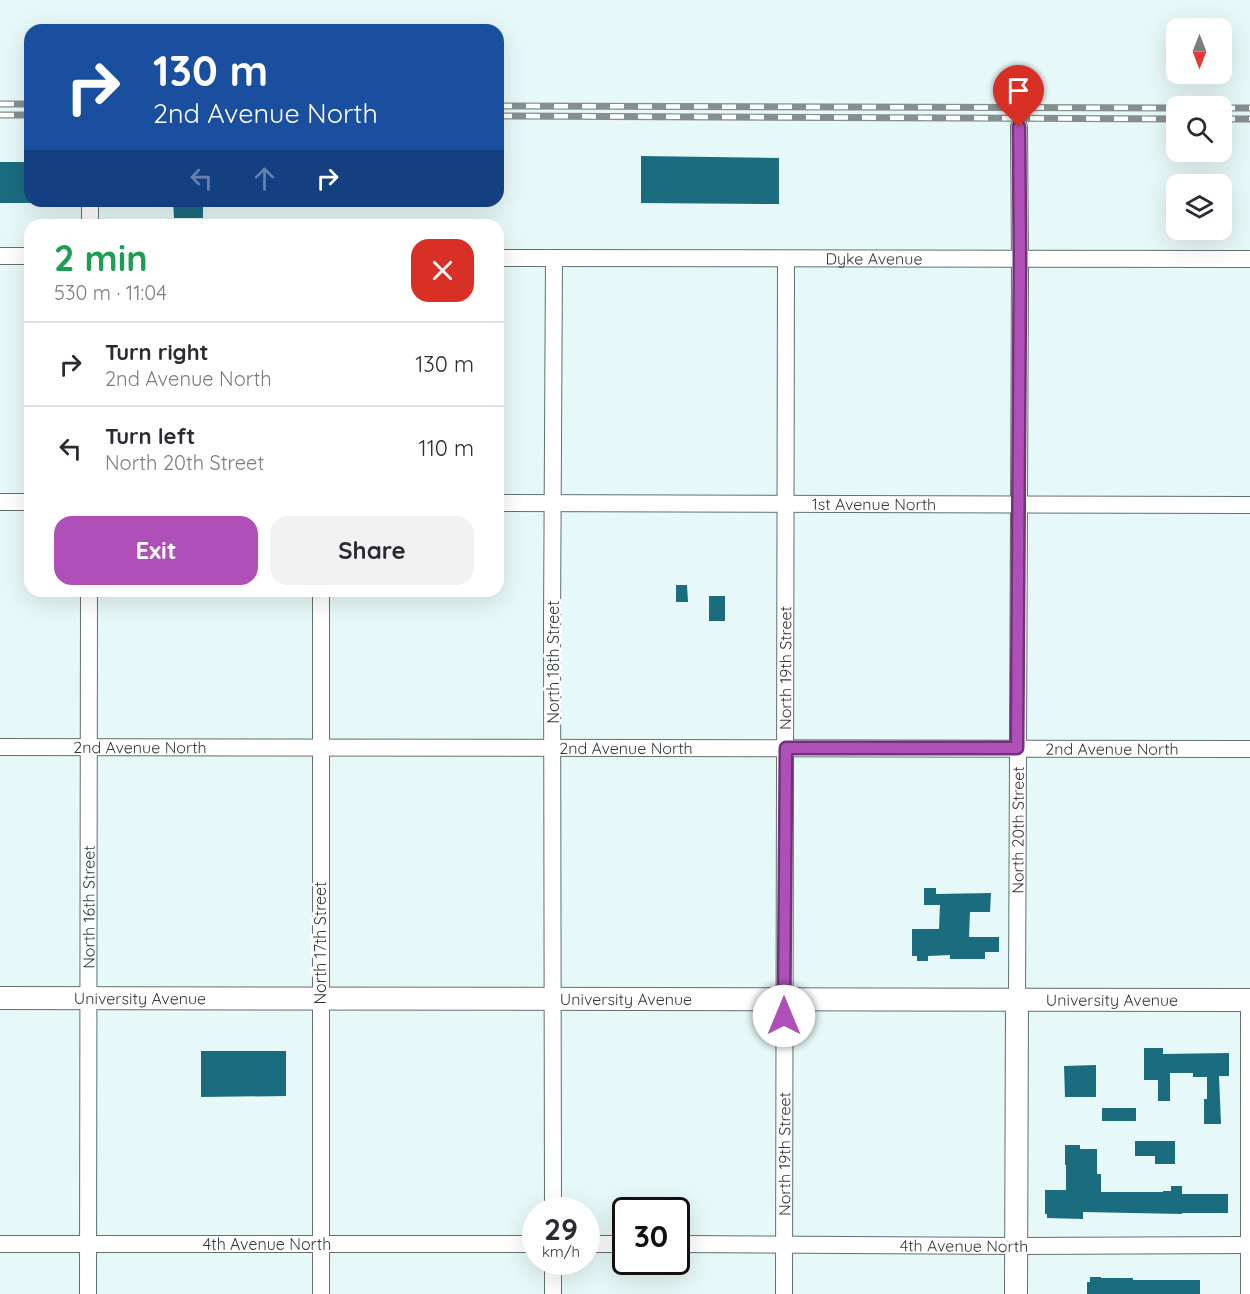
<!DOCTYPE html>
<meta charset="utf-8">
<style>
body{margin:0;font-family:Quicksand,sans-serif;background:#f2f2f3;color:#2b2b33;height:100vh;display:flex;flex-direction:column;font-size:22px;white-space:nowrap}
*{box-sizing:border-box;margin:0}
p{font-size:20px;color:#7c7c81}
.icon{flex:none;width:33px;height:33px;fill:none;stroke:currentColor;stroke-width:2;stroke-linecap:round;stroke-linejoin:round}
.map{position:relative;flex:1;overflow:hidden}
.panel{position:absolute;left:24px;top:219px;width:480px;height:378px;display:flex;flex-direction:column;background:#fff;border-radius:18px;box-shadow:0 6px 24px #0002}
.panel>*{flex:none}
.guide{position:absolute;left:24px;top:24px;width:480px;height:183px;border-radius:18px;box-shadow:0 6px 24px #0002;background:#1a4fa0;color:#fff;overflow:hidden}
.needle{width:39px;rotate:180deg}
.tools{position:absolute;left:1166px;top:18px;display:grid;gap:12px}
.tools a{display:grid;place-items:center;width:66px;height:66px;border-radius:12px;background:#fff;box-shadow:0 6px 24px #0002;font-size:30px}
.speed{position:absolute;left:522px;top:1197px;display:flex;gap:12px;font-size:30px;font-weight:700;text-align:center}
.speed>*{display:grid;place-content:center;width:78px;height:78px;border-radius:50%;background:#fff;box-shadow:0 6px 24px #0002;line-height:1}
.speed small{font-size:15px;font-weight:400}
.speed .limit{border:3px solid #111;border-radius:9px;background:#fff;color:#111}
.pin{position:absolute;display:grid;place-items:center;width:51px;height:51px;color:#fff;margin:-62px -26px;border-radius:50% 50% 50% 0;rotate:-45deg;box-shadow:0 0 6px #0007}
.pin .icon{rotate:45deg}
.me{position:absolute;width:66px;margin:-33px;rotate:0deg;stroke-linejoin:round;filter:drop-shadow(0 0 4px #0008)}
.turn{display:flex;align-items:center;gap:21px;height:126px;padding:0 30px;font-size:27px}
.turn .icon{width:78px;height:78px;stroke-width:2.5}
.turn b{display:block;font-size:42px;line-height:51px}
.lanes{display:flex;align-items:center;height:57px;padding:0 30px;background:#0003;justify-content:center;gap:30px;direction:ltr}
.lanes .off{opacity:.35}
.round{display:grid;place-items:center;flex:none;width:63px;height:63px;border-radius:18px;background:#f2f2f3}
.headline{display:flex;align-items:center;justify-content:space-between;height:102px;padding:0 30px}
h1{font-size:36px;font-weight:700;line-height:45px;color:#1e9e55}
.cta{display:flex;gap:12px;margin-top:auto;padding:12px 30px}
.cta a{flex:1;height:69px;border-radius:18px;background:#af50b9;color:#fff;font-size:24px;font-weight:700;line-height:69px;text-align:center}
.cta a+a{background:#f2f2f3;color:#2b2b33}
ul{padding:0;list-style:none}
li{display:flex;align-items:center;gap:18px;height:84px;padding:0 30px;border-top:2px solid #e1e1e2}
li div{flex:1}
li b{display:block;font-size:22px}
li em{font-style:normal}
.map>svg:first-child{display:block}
.building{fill:#1b6c7f}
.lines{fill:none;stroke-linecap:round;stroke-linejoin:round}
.street-casing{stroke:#617170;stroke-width:18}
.secondary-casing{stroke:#617170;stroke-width:24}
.street{stroke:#fff;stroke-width:16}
.secondary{stroke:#fff;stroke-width:22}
.rail-casing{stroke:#84908f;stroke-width:7}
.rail{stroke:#fff;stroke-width:4.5;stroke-dasharray:14;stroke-linecap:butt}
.route-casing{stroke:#723478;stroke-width:15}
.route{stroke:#af50b9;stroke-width:10}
.labels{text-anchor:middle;stroke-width:6;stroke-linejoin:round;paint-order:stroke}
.street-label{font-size:16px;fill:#323938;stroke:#fff}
</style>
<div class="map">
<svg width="1250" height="1294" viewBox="0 0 1250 1294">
<rect width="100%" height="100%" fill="#e6f8f7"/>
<!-- building -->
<path class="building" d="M641 156 779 158V204L641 203Z
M0 162H30V203H0Z
M173 201H203V218H174Z
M676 585H687L688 602H676Z
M709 596H725V621H709Z
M924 888H936V894L991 893 990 912H970L969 937H999V952H985V959H950V955L928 956V961H917V956H912V929H939L940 905H924Z
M1144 1048H1163V1054L1229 1053V1076H1219L1221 1124H1204V1099H1207V1077H1193V1073H1170V1101H1158V1080H1144Z
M201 1051H286V1096L201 1097Z
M1096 1065V1097H1065L1064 1066Z
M1102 1108H1136V1121H1102Z
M1135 1141H1175V1164H1155V1156H1135Z
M1065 1145H1080V1149H1097V1174H1101V1192H1163V1191H1171V1186H1182V1194H1228V1213H1182V1214L1083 1212V1219L1047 1218V1214H1045V1190H1066V1165H1065Z
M1090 1277H1101V1278H1133V1280H1200V1294H1087V1282H1090Z"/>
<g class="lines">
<!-- street casing -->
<g class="street-casing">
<g id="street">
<path d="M90 225V201"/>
<path d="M0 256H30"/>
<path id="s1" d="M498 258 1250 259"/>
<path d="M0 502H30"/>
<path id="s2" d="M498 503 1250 505"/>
<path id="s3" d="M0 747 1250 749"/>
<path id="s4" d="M1017 1001 1020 259 1019 127"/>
<path d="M553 1210 552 624 554 258"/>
<path id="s5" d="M0 1244H536"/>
<path d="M586 1244H626"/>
<path id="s6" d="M676 1244 1016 1246 1250 1245"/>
<path id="s7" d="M88 1294 89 591"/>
<path d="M321 1294V591"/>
<path d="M553 1294V1262"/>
<path id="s8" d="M784 1294 786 259"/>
<path d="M1249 1294V1000"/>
</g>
</g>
<!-- secondary casing -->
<g class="secondary-casing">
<g id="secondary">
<path id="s9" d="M0 998 1250 1000"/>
<path d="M1016 1294 1017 1001"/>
</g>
</g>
<!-- street -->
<use href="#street" class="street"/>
<!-- secondary -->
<use href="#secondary" class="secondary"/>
<!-- rail casing -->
<g class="rail-casing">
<path id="rail" d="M0 104H30
M498 106 1176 108
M1221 108H1250
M0 115H30
M498 116 1176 119
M1221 119H1250"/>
</g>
<!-- rail -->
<use href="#rail" class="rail"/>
</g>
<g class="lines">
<!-- route casing -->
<g class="route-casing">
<path id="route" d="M784 1016 786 748H1017L1020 259 1019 127"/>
</g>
<!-- route -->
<use href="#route" class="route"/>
</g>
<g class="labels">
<!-- street labels -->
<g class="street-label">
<text dy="6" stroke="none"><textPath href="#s1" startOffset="376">Dyke Avenue</textPath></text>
<text dy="6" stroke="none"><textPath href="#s2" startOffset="376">1st Avenue North</textPath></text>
<text transform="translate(553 662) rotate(-90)" y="6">North 18th Street</text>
<text dy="6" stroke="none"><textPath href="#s8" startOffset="626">North 19th Street</textPath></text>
<text dy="6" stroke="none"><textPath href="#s3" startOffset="140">2nd Avenue North</textPath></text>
<text dy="6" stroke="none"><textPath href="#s3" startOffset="626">2nd Avenue North</textPath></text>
<text dy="6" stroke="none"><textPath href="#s3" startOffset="1112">2nd Avenue North</textPath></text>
<text dy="6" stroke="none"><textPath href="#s4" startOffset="171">North 20th Street</textPath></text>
<text dy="6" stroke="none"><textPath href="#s7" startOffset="387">North 16th Street</textPath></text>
<text transform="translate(320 943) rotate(-90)" y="6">North 17th Street</text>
<text dy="6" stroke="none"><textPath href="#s9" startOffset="140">University Avenue</textPath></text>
<text dy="6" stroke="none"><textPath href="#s9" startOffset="626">University Avenue</textPath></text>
<text dy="6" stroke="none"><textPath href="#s9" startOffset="1112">University Avenue</textPath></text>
<text dy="6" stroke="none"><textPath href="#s8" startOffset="140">North 19th Street</textPath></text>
<text dy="6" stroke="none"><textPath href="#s5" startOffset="267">4th Avenue North</textPath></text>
<text dy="6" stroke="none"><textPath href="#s6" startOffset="288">4th Avenue North</textPath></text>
</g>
</g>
</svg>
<div class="tools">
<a><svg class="needle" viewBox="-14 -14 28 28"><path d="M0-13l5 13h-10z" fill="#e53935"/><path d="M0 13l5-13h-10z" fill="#7c7c81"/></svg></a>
<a><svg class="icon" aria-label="search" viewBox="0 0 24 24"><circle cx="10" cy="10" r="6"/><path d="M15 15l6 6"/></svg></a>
<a><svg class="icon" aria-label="layers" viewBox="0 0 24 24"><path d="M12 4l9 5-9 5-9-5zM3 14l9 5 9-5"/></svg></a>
</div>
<div class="speed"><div>29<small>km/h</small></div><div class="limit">30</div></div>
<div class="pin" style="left:1019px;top:127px;background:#d93025"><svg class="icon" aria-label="arrive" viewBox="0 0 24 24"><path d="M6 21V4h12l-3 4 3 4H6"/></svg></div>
<svg class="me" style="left:784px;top:1016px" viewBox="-20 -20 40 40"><circle r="19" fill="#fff"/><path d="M0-13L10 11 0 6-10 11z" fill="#af50b9"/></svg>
<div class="guide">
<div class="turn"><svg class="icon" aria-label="right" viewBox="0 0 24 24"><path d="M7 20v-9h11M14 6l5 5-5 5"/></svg><div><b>130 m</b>2nd Avenue North</div></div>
<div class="lanes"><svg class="icon off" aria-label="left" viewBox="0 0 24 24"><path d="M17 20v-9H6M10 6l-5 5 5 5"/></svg><svg class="icon off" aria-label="ahead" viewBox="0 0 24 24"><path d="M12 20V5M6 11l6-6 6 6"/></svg><svg class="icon" aria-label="right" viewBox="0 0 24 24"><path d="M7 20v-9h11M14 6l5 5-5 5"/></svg></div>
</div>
<section class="panel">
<div class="headline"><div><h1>2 min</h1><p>530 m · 11:04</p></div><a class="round" style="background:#d93025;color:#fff"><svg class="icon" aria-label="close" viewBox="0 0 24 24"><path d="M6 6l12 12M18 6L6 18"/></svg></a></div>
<ul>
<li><svg class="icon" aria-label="right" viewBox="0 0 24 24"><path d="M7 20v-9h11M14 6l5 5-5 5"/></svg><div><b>Turn right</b><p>2nd Avenue North</p></div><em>130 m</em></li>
<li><svg class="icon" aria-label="left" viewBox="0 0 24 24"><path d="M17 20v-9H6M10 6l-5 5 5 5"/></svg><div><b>Turn left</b><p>North 20th Street</p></div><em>110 m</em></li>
</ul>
<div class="cta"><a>Exit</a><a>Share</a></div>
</section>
</div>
